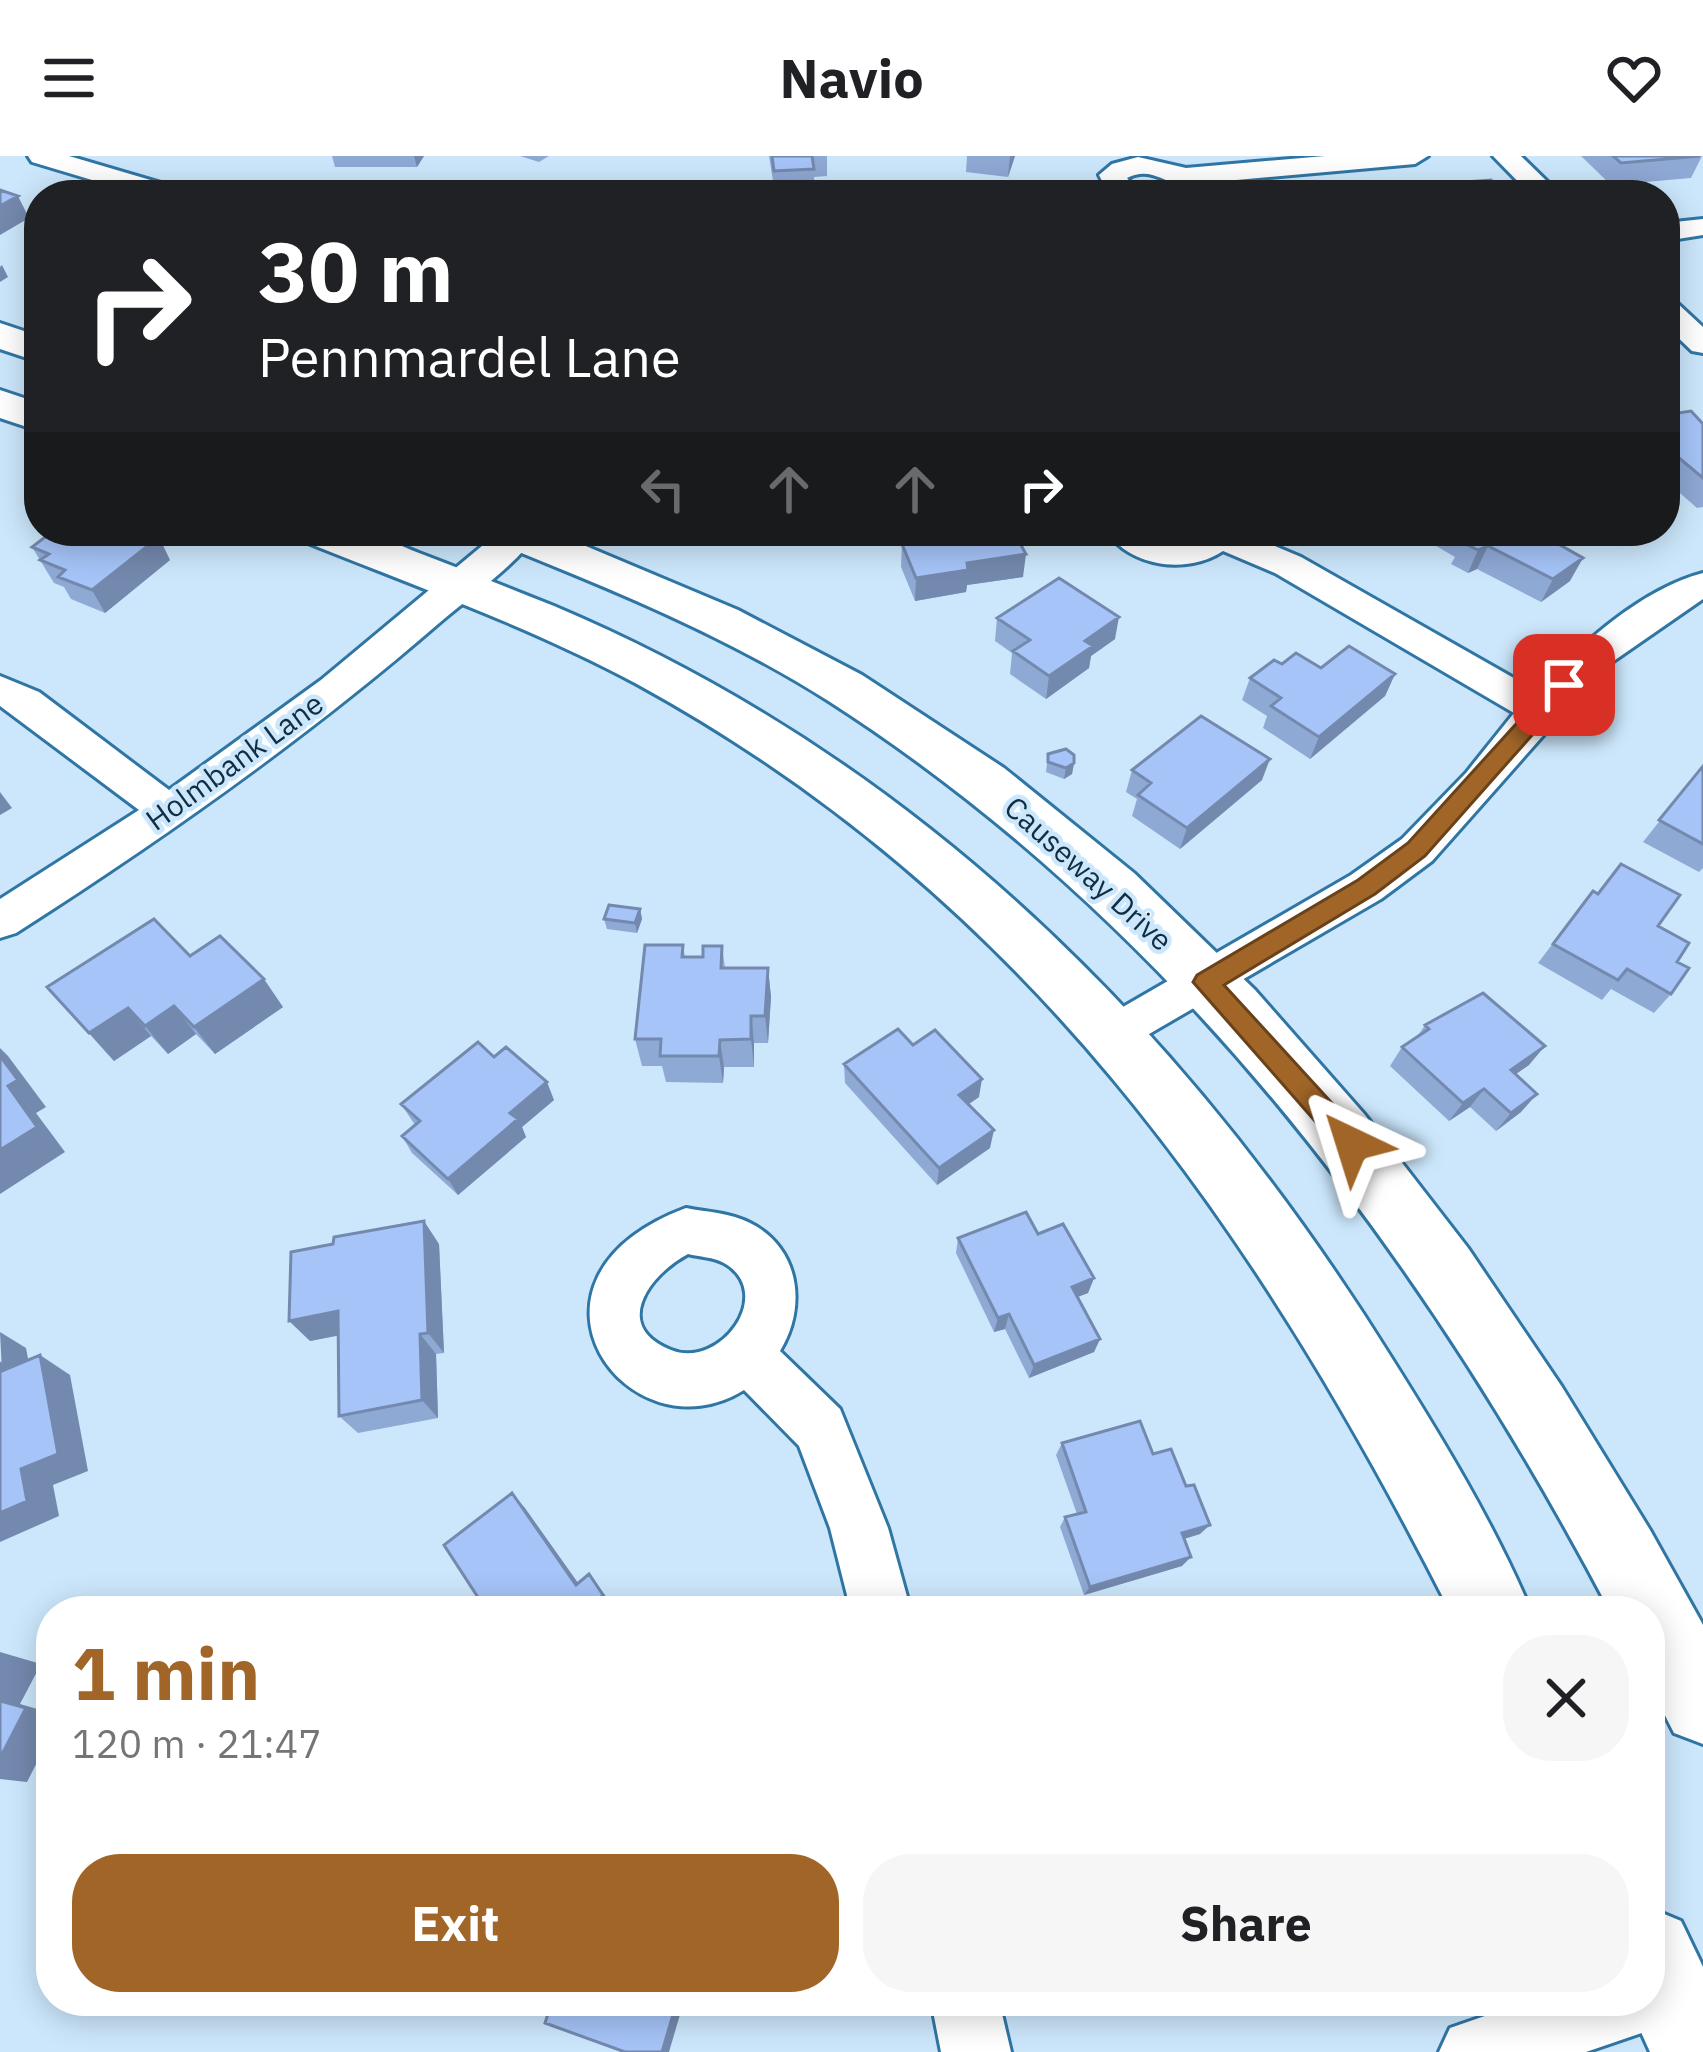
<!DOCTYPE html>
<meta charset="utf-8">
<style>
body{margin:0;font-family:"IBM Plex Sans",sans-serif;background:#f6f6f6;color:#202124;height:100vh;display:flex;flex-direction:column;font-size:45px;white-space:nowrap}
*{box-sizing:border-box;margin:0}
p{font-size:39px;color:#757577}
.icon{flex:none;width:66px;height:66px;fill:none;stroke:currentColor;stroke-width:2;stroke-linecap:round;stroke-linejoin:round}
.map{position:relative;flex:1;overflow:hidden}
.drawer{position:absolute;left:36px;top:1440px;width:1629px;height:420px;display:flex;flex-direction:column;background:#fff;border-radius:48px;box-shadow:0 6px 30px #0003}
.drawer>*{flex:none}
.guide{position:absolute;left:24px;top:24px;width:1656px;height:366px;border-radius:48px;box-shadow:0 6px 30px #0003;background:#202124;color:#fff;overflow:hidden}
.pin{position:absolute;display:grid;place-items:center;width:102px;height:102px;color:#fff;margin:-51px;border-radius:24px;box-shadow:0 6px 18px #0006}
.me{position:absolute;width:132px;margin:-66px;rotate:319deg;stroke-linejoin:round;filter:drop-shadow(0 0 9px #0008)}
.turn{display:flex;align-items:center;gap:42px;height:252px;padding:0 36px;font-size:54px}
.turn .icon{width:156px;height:156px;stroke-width:2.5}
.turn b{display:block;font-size:84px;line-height:102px}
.lanes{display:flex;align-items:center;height:114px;padding:0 36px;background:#0003;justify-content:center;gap:60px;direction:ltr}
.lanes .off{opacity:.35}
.round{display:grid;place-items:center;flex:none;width:126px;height:126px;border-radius:48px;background:#f6f6f6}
.overview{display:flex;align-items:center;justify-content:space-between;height:204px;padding:0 36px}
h1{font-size:72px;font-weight:800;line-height:90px;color:#a16528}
.primary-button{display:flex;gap:24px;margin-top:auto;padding:24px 36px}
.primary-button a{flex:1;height:138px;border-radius:48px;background:#a16528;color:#fff;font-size:48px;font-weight:800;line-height:138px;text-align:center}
.primary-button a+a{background:#f6f6f6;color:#202124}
header{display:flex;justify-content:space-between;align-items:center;height:156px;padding:0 36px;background:#fff;font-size:54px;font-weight:800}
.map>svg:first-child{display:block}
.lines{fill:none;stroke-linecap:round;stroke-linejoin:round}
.minor-casing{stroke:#3076a5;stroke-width:6}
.tertiary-casing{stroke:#3076a5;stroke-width:6}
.minor{fill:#fff;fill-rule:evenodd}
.tertiary{fill:#fff;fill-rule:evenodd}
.wall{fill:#8fa9d5}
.shaded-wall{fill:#7489ae}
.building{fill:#a6c4f8;stroke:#7489ae;stroke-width:3}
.route{fill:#a16528;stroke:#69421a;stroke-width:3}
.labels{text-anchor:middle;stroke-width:9;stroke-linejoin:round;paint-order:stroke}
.street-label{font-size:30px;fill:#102e42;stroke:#cce7fc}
</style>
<header><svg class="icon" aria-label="menu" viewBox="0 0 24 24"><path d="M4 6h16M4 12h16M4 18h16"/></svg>Navio<svg class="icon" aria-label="heart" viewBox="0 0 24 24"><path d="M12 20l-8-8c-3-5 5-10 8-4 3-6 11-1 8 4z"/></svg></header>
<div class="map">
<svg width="1703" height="1896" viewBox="0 0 1703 1896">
<rect width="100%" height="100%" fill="#cce7fc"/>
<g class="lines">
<!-- minor casing -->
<g class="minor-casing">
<path id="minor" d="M28 0H69L181 33 185 39H142L32 6Z
M1325 0H1428L1415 8 1181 29C1160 24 1149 11 1127 22L1141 39H1109L1099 19 1112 8 1138 1 1186 12Z
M1493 0H1521L1561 39H1531Z
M682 27 692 29 693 39H620L634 31Z
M1703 63V79L1665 85V67Z
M1665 143 1676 146 1703 171V197L1692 195 1665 169Z
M500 375H539C515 411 470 440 438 468 305 583 163 683 16 777L0 782V743L139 654 0 550V520L39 536 169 634 321 524Z
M1106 375H1146L1174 387 1189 385 1202 375H1239L1301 401 1535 534C1582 489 1639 434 1703 417V443L1602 513 1432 705 1381 743 1113 899 1097 894 1090 880 1097 866 1351 719 1402 683 1466 617 1514 557 1275 417 1223 395C1187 419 1131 411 1106 375Z
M686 1052C707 1056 731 1057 750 1067 800 1092 807 1151 780 1195L840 1253 888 1372 911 1455H851L830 1372 799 1290 744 1234C629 1306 494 1124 686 1052ZM688 1098C699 1101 714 1101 724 1107 777 1137 720 1214 671 1194 611 1170 649 1119 688 1098Z
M1650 1815 1665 1821 1675 1845 1665 1869 1586 1896H1439L1450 1872 1528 1845H1650Z
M931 1845H999L1011 1896H941Z"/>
</g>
<!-- tertiary casing -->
<g class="tertiary-casing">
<path id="tertiary" d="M0 167 39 180V206L0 193Z
M0 234 39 247V275L0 262Z
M296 375C316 375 339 372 359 375 379 378 400 390 419 397 464 414 509 432 554 450 916 603 1185 871 1391 1201 1442 1282 1494 1367 1531 1455H1450C1254 1069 1026 741 637 528 531 471 415 430 303 385Z
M485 375H550L738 454 862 519 1004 612 1134 717 1255 834 1365 959 1468 1092 1562 1231 1650 1374 1703 1469V1588L1674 1577 1650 1530V1455H1610C1421 1096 1172 765 827 544 723 478 606 431 492 385Z
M1650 1752 1681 1765 1703 1811V1896H1650L1627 1845H1650Z"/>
</g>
<!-- minor -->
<use href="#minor" class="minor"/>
<!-- tertiary -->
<use href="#tertiary" class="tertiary"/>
</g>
<!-- wall -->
<path class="wall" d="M332 0H424L417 11H335Z
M520 0H549L539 6Z
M769 0H827V20L814 21 815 35 775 37Z
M967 0H1015L1008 21 966 16Z
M1581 0H1702L1691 22 1611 29Z
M39 71V102L31 87 39 82 35 74Z
M1665 259 1703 268V351L1697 352 1665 324Z
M675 375H740L734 382 713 375 705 385Z
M945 375H1013L1023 421 967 429 966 436 915 445 901 411 902 388 944 385Z
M1437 375H1554L1550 384 1570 425 1541 446 1477 413 1468 417 1451 408 1455 401 1431 387Z
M32 391 170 404 105 457 71 443 64 431 54 427Z
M997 462 1115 483 1091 500 1089 512 1046 543 1010 518 1012 497 995 485Z
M1282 508 1321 512 1395 518 1385 540 1310 603 1263 572 1267 560 1242 544 1250 522Z
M1048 598 1074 607 1072 618 1064 623 1046 616Z
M1703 610V712L1699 716 1643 686Z
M1132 614 1262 624 1180 693 1132 660 1137 643 1126 636Z
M1593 735 1658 770 1677 806 1671 838 1654 857 1611 833 1602 844 1538 807Z
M640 753 642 763 637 777 607 773 604 763Z
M683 789 685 801H703L722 790 725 812H768L771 841 768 887H754V911H724L723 927 666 926 662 910H642L635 883Z
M190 800 283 851 215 898 196 878 168 898 151 880 114 905 47 831Z
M1425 869 1529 909 1516 918 1521 956 1496 975 1470 951 1449 965 1390 910 1402 891 1417 881Z
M494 901 554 944 522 971 526 981 458 1039 412 997 402 980 415 969 401 948Z
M844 908 979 941 969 948 990 992 937 1029 845 927Z
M1038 1078 1094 1122 1088 1137 1078 1141 1100 1183 1094 1196 1029 1222 1005 1173 994 1176 956 1097 958 1082Z
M439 1088 444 1197 436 1198 438 1262 358 1277 339 1260 338 1179 310 1185Z
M1062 1287 1153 1298 1200 1378 1184 1383 1182 1410 1084 1439 1060 1371 1065 1361 1077 1358 1056 1299Z"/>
<!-- shaded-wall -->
<path class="shaded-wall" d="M414 0H424L417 11Z
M1010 0H1015L1008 21Z
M18 40 29 62 0 79V50Z
M2 109 8 121 0 126V111Z
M704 375H713L705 385Z
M159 381 170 404 105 457 92 434Z
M1488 390 1477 413 1468 417 1478 394Z
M1026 398 1023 421 967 429 966 436 915 445 916 422 967 407Z
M1583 402 1570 425 1541 446 1553 423Z
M1119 461 1115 483 1091 500 1089 512 1046 543 1049 520 1085 485Z
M1395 518 1385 540 1310 603 1319 581Z
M1270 603 1262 624 1180 693 1187 672Z
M1074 607 1072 618 1064 623 1066 612Z
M0 636 12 652 0 659Z
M640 753 642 763 637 777 635 767Z
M768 812 771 841 768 887 765 860Z
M264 823 283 851 215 898 194 871Z
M174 850 196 878 168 898 145 870Z
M128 852 151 880 114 905 89 877Z
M751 860 754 887V911L751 883Z
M720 884 724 911 723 927 719 900Z
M1545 890 1529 909 1496 932 1511 914Z
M0 892 8 900 46 951 36 957 65 996 0 1038V994L8 930 0 900Z
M982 923 979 941 957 956 959 939Z
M547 926 554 944 522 971 526 981 458 1039 448 1023 510 957Z
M1484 933 1470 951 1449 965 1463 947Z
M1537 938 1521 956 1496 975 1511 957Z
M994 974 990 992 937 1029 939 1012Z
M424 1065 439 1088 444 1197 428 1177Z
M1094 1122 1088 1137 1066 1145 1072 1131Z
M338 1155 357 1176 310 1185 289 1165Z
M1009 1158 1005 1173 994 1176 998 1162Z
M0 1176 26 1192 34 1234 2 1215Z
M420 1178 436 1198 438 1262 422 1244Z
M1100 1183 1094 1196 1029 1222 1034 1209Z
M40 1199 70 1219 88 1315 53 1329 59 1360 0 1386V1357L21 1313Z
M512 1337 525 1352 588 1441 576 1429Z
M1210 1369 1200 1378 1173 1386 1182 1377Z
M1191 1401 1182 1410 1084 1439 1090 1431Z
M589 1418 614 1451 608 1455H597L592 1449Z
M0 1496 41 1508 20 1548 51 1557V1579L27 1626 0 1623Z
M677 1845H684L669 1896H662Z"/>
<!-- building -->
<path class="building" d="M772 0H812L814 13 774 15Z
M1613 0H1700L1621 7Z
M1491 24 1507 39H1423L1414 30Z
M1004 28 1021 39 973 38Z
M0 34 18 40 0 50Z
M1378 34 1383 39H1303Z
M1691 255 1703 268V322L1672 296 1665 298V259Z
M53 375H144L159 381 92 434 58 421 65 414 40 404 49 398 32 391Z
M951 375H1013L1026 398 967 407 968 414 916 422 902 388 955 384Z
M1460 375H1550L1544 380 1583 402 1553 423 1488 390 1478 394 1462 386 1466 379Z
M1059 422 1119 461 1085 485 1093 490 1049 520 1013 495 1030 484 997 462Z
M1349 490 1395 518 1319 581 1271 550 1281 542 1250 522 1274 504 1282 508 1296 497 1321 512Z
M1201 560 1270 603 1187 672 1138 639 1151 627 1132 614Z
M1066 593 1074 599V607L1066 612 1048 606V598Z
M1703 610V688L1659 664Z
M1621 708 1680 739 1658 770 1689 787 1677 806 1689 812 1671 838 1627 813 1618 824 1553 788 1593 735 1598 738Z
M609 749 640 753 635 767 604 763Z
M154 763 190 800 220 780 264 823 194 871 174 850 145 870 128 852 89 877 47 831Z
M645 789H683L682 801H703V790H722L721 812H768L765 860H751V883L720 884 719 900H660L661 883H635Z
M1483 837 1545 890 1511 914 1537 938 1511 957 1484 933 1463 947 1402 891 1429 873 1425 869Z
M898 873 913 889 935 874 982 923 959 939 994 974 939 1012 844 908Z
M478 886 494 901 506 891 547 926 510 957 518 963 448 1023 402 980 420 965 401 948Z
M0 900 18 924 8 930 37 971 0 994Z
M1026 1056 1038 1078 1063 1068 1094 1122 1072 1131 1100 1183 1034 1209 1009 1158 998 1162 958 1082Z
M424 1065 428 1177 420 1178 422 1244 339 1260 338 1155 289 1165 291 1096 333 1088 334 1081Z
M40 1199 58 1298 21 1313 27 1345 0 1357V1206L2 1215Z
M1140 1265 1153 1298 1171 1293 1186 1330 1194 1329 1210 1369 1182 1377 1191 1401 1090 1431 1065 1361 1086 1356 1062 1287Z
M512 1337 576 1429 589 1418 603 1439 592 1449 597 1455H469L481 1446 444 1389Z
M0 1545 26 1552 0 1602Z
M552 1845H677L662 1896H625L545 1867Z"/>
<!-- route -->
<path class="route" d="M1564 521 1575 529 1572 534 1425 700 1375 738 1224 829 1362 980 1366 988 1362 997H1343L1193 826 1197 819 1358 724 1408 687 1556 524Z"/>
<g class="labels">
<!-- street labels -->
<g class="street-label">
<text transform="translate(235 606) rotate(-36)" y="10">Holmbank Lane</text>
<text transform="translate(1088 718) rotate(42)" y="10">Causeway Drive</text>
</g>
</g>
</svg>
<div class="pin" style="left:1564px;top:529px;background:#d93025"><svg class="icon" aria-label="arrive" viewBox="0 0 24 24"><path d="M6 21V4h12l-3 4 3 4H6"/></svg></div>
<svg class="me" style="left:1352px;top:988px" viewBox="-20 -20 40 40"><path d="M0-17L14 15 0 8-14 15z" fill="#a16528" stroke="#fff" stroke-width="4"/></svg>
<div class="guide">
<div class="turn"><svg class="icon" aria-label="right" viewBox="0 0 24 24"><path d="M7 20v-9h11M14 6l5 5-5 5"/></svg><div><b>30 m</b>Pennmardel Lane</div></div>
<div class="lanes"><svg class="icon off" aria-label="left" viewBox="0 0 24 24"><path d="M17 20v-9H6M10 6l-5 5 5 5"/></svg><svg class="icon off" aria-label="ahead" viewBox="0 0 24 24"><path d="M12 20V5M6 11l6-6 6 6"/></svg><svg class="icon off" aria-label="ahead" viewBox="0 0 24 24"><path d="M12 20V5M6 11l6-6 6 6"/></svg><svg class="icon" aria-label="right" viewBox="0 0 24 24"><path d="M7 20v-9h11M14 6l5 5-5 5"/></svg></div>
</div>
<section class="drawer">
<div class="overview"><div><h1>1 min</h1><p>120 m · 21:47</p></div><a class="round"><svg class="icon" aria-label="close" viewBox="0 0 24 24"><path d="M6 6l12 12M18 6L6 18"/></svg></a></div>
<div class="primary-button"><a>Exit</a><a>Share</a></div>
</section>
</div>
